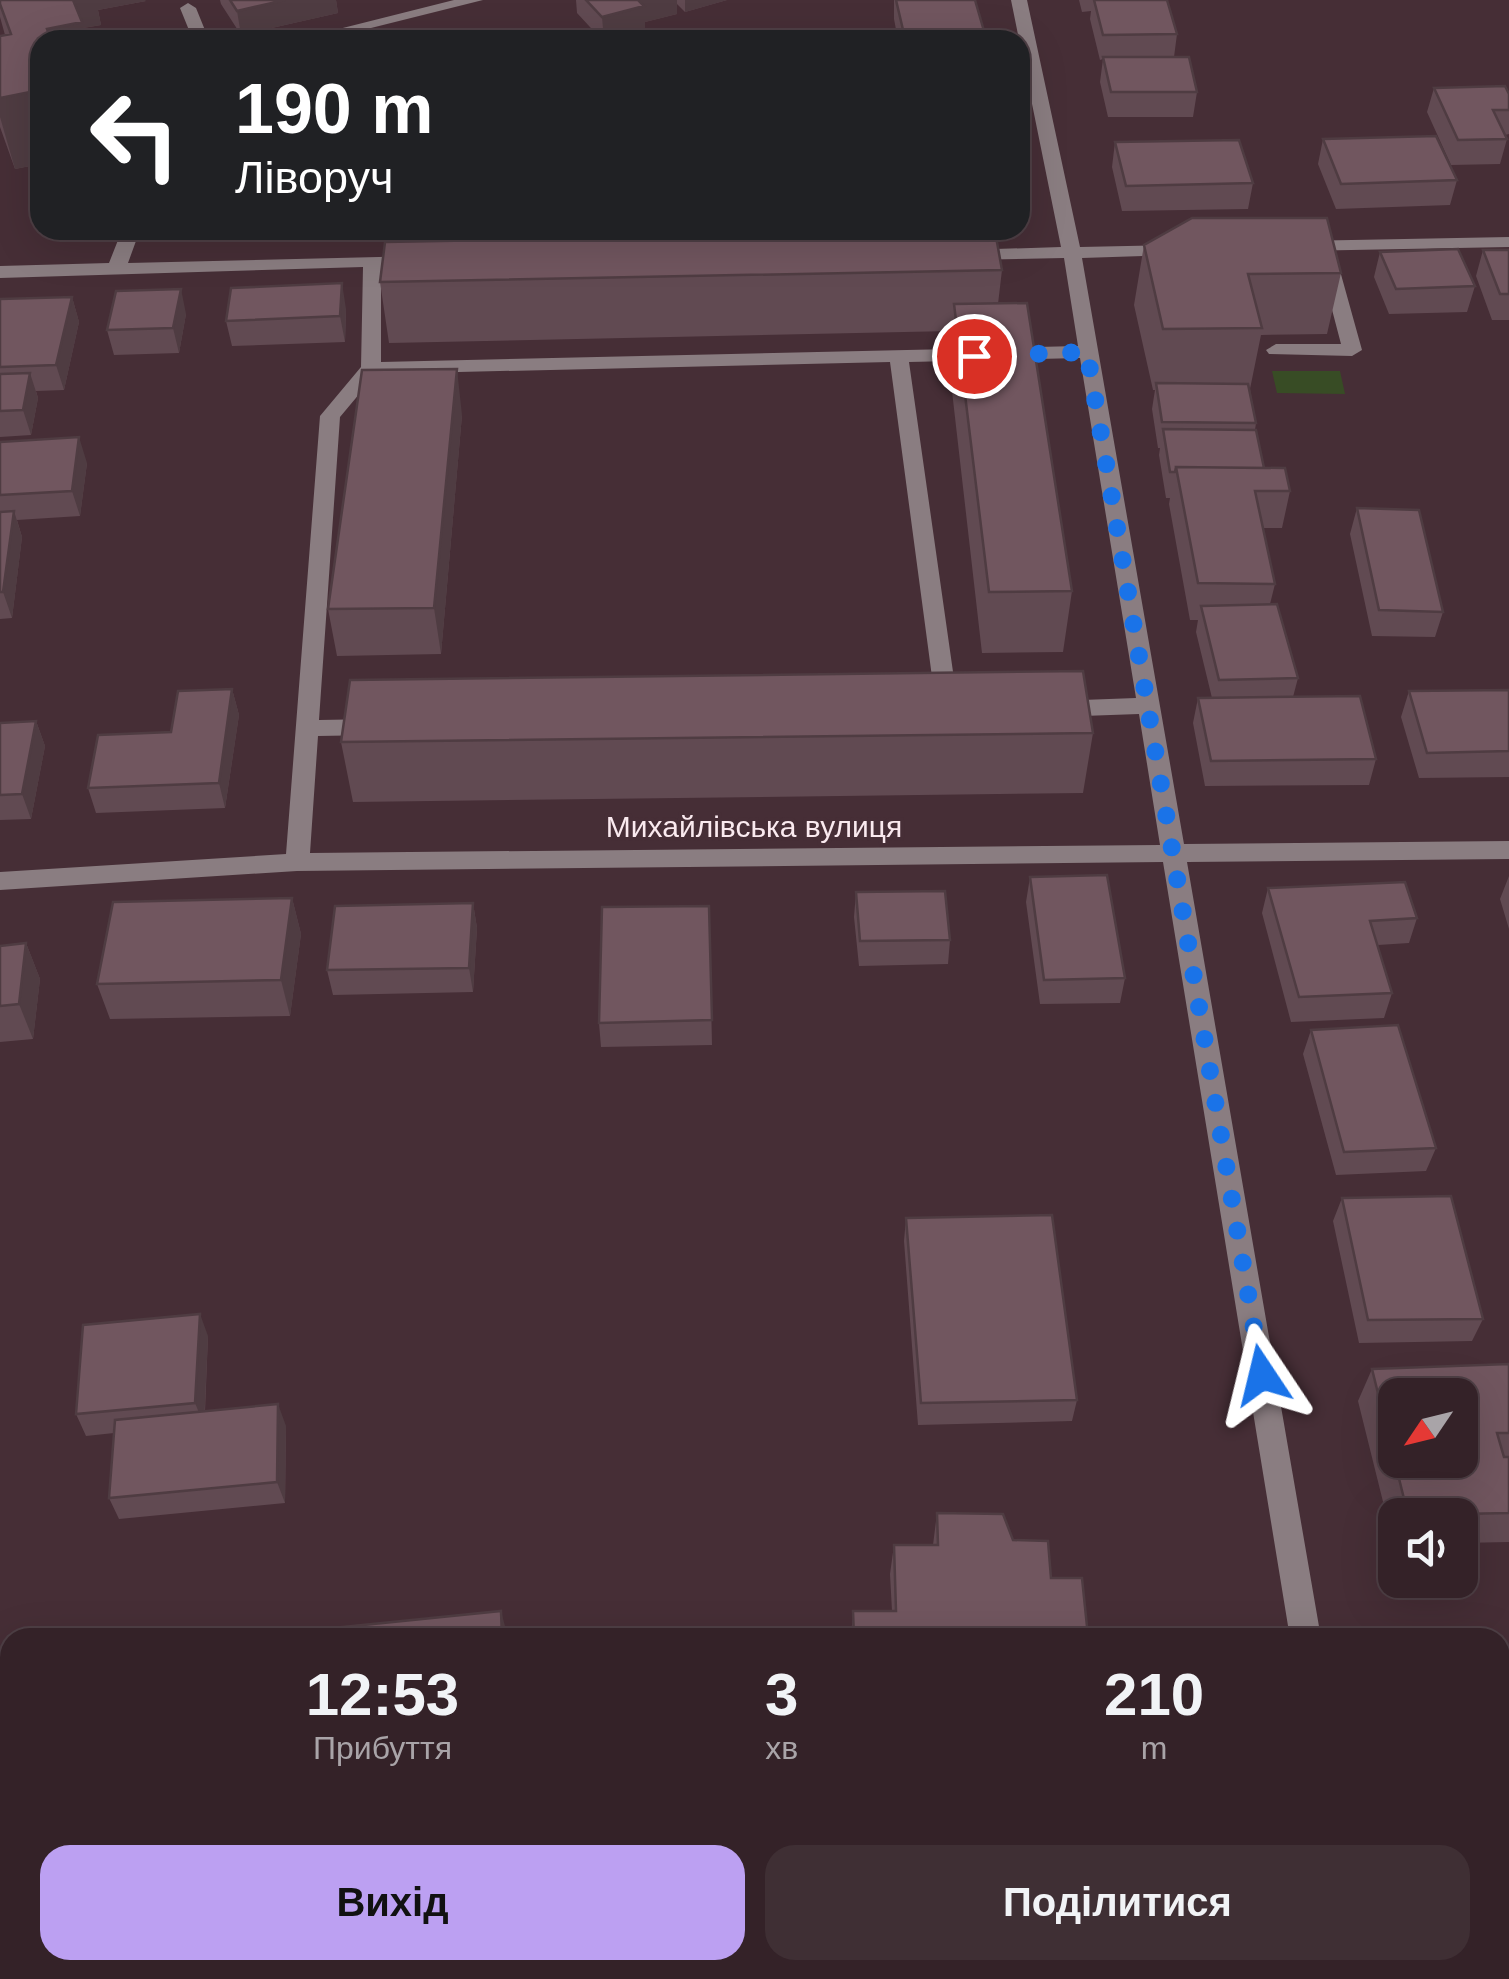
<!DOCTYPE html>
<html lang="uk">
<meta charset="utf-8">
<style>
body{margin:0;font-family:Helvetica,sans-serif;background:#3f2f34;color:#f1f3f6;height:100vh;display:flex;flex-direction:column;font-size:38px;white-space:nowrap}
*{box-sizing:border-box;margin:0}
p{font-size:32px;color:#a9a4a8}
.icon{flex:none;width:55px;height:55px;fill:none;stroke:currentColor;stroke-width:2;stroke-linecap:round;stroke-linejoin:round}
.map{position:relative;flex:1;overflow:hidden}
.panel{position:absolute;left:0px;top:1628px;width:1510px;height:352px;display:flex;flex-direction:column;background:#342228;border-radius:30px 30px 0 0;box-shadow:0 10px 40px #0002,0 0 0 2px #4e3f45}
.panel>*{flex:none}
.top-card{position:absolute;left:30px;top:30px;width:1000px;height:210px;border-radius:30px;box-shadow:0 10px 40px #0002,0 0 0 2px #4e3f45;background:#202124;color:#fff;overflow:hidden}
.needle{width:65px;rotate:235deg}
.buttons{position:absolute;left:1378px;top:1378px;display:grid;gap:20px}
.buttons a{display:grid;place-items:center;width:100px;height:100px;border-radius:20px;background:#342228;box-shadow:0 10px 40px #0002,0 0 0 2px #4e3f45;font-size:50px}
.pin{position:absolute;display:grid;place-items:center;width:85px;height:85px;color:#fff;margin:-42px;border:5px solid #fff;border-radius:50%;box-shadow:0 2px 10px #0007}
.me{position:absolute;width:110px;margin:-55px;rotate:350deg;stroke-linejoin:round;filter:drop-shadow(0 0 8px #0008)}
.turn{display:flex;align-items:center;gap:35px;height:210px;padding:0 40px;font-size:45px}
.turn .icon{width:130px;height:130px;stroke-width:2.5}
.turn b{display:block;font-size:70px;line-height:85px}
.eta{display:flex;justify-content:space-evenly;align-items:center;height:170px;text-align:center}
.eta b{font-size:60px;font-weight:600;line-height:70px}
.action{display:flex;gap:20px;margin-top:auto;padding:20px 40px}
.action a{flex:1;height:115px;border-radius:30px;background:#bca0f2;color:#111;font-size:40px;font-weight:600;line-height:115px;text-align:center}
.action a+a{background:#3f2f34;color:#f1f3f6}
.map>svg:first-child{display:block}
.green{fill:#384c25}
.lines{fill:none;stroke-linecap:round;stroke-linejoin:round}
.minor{fill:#8a7d81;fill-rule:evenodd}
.wall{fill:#614a52}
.shaded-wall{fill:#4f3c42}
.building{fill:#71565f;stroke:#4f3c42;stroke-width:2.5;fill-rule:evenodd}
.route{stroke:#1a73e8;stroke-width:18;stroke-dasharray:0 32.4}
.labels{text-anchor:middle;stroke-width:8;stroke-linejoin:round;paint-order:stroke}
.street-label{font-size:30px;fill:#faeaef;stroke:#462e36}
</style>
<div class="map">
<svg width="1509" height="1979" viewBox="0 0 1509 1979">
<rect width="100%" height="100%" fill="#462e36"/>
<!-- green -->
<path class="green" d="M1272 371H1340L1345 394 1277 393Z"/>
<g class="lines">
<!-- minor -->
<path class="minor" d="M454 0H483L323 40 307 37Z
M1011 0H1027L1080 247 1174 245 1183 250 1174 255 1082 258 1184 844 1509 841V859L1187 862 1321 1638H1290L1163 862 297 871 0 890V872L286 854 320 416 361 367 363 267 0 278V266L109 263 122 230H140L128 263 420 256V264L381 266V362L1078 346 1064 258 964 260 955 255 964 250 1061 247ZM1080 358 1136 698 1055 701 1044 709 1055 717 1139 714 1160 845 310 853 318 736 375 735 386 727 375 719 319 720 340 417 376 374 890 362 936 707 947 715 958 707 909 362Z
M188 3 196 8 209 40H193L180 8Z
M1509 237V247L1299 251 1290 246 1299 241Z
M1328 255 1337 260 1362 350 1352 356 1269 354 1266 350 1276 344H1341L1319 260Z
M1345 1970H1379L1381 1979H1347Z"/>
</g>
<!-- wall -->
<path class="wall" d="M0 0 146 1 98 10 101 25 83 28 86 40H40V164L15 169 0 127V36L5 35 0 17Z
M220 0H336L338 13 241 35 221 4Z
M576 0H727L685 12 677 4V14L645 22V30L609 40H602L577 13Z
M894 0H975L984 31 983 40H898L894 19Z
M1079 0H1167L1177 34 1174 57 1197 92 1193 117H1108L1100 82 1103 59 1100 60 1090 19 1091 11 1082 12Z
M1434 88 1509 94V134L1505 135 1507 139 1500 164 1451 165 1427 112Z
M1323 139 1457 180 1450 205 1336 209 1318 164Z
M1115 142 1253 183 1248 209 1122 211 1112 167Z
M1144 245 1341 273 1327 334 1261 335 1250 389 1256 423 1255 430 1264 468 1290 491 1282 528H1263L1275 584 1270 604 1298 678 1293 697 1376 759 1369 785 1205 786 1193 723 1198 698H1212L1196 632 1198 620H1190L1169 504 1170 498H1166L1159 455 1160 448H1158L1152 409 1155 390H1153L1134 305Z
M1483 250H1509V320H1492L1476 276Z
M1380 252 1475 286 1467 312 1389 314 1374 277Z
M1002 270 998 304 1072 591 1063 652 982 653 949 365 952 331 389 343 380 282Z
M72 297 79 322 64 390 36 391 38 398 31 435 0 437V299Z
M346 309 345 342 232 346 226 321Z
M186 314 179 353 114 355 107 330Z
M462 415 441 654 337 656 328 609Z
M0 442 87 463 80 516 17 520 22 537 12 618 0 619Z
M1357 508 1443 612 1435 637 1372 636 1350 534Z
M232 689 239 715 225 808 96 813 88 788Z
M1509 690V777L1419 778 1401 717 1409 691Z
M36 721 45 746 31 819 0 820V723Z
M1093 733 1083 793 353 802 341 742Z
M1509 876V929L1500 899Z
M1030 877 1125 978 1120 1003 1040 1004 1026 902Z
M1268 888 1417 918 1409 943 1378 945 1392 993 1384 1018 1291 1022 1262 913Z
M856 892 950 940 948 964 859 966 854 917Z
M292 898 301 934 290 1016 110 1019 97 984Z
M473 903 477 928 473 992 333 995 327 970Z
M709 906 712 1045 601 1047 599 1023Z
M26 943 40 979 33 1039 0 1042V946Z
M1311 1030 1436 1148 1426 1171 1336 1175 1303 1054Z
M1342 1198 1483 1319 1472 1341 1359 1343 1333 1221Z
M906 1218 1077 1400 1072 1421 918 1425 904 1241Z
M208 1336 205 1411 286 1426 285 1503 119 1519 109 1498 114 1433 86 1436 76 1414Z
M1509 1364V1542L1460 1543V1515H1395V1546H1394L1358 1401 1372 1369Z
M937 1513 1013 1540 1051 1578 1088 1636 1087 1638H851L853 1611H892L890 1574 894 1545H933Z
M1500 1858H1509V1979H1499L1497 1970H1500Z
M846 1970H891V1974H847Z"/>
<!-- shaded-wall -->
<path class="shaded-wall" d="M67 0H145L146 1 98 10 101 25 83 28 86 40H49L47 29Z
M285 0H336L338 13 241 35 237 11Z
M638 0H677V14L645 22V30L604 40 602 17Z
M685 0H727L685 12Z
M40 90V164L15 169 0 117V98Z
M342 283 346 309 345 342 340 316Z
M181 289 186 314 179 353 173 328Z
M72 297 79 322 64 390 56 365Z
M457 369 462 415 441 654 434 608Z
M30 373 38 398 31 435 23 410Z
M79 437 87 463 80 516 72 491Z
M14 511 22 537 12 618 3 592Z
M232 689 239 715 225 808 219 783Z
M36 721 45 746 31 819 22 794Z
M292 898 301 934 290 1016 281 980Z
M473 903 477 928 473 992 469 968Z
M26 943 40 979 33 1039 19 1004Z
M200 1314 208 1336 204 1425 195 1403Z
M278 1404 286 1426 285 1503 277 1482Z
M501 1611 506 1630V1638H502Z
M223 1970H239V1979H222Z
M431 1970H437V1979H430Z"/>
<!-- building -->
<path class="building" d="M0 0H73L82 22 47 29 51 40H40V90L0 98V36L11 34 0 4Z
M230 0H285L237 11Z
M586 0H638L644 6 602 17Z
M896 0H975L984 31 904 34Z
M1094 0H1167L1177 34 1103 35Z
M1103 57H1189L1197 92H1111Z
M1505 86 1509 94V110H1493L1507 139 1458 140 1434 88Z
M1436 136 1457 180 1341 184 1323 139Z
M1239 140 1253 183 1126 186 1115 142Z
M1192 218H1327L1341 273 1248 274 1262 328 1163 329 1144 245Z
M995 231 1002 270 380 282 385 242Z
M1458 249 1475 286 1396 289 1380 252Z
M1483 250H1509V294H1500Z
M342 283 340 316 226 321 231 288Z
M181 289 173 328 107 330 116 291Z
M72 297 56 365 0 367V299Z
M1027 303 1072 591 989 592 954 304Z
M457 369 434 608 328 609 362 370Z
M30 373 23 410 0 411V374Z
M1156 383 1248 384 1256 423 1162 422Z
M1163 429 1256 430 1264 468 1176 467 1175 472H1170Z
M79 437 72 491 0 495V442Z
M1176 467 1285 468 1290 491H1255L1275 584 1198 583Z
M1357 508 1419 510 1443 612 1379 610Z
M14 511 3 592H0V512Z
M1277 604 1298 678 1219 680 1201 606Z
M1083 671 1093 733 341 742 350 680Z
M232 689 219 783 88 788 98 735 171 732 178 691Z
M1509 690V751L1427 753 1409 691Z
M1360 696 1376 759 1211 761 1198 698Z
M36 721 22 794 0 795V723Z
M1107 875 1125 978 1044 980 1030 877Z
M1405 882 1417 918 1370 921 1392 993 1299 997 1268 888Z
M945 891 950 940 860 941 856 892Z
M292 898 281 980 97 984 113 902Z
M473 903 469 968 327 970 335 906Z
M709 906 712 1020 599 1023 602 907Z
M26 943 19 1004 0 1006V946Z
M1398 1025 1436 1148 1344 1152 1311 1030Z
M1451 1196 1483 1319 1368 1320 1342 1198Z
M1052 1215 1077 1400 921 1403 906 1218Z
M200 1314 195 1403 76 1414 83 1325Z
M1509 1364V1433H1497L1504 1457H1509V1513L1408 1515 1372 1369ZM1395 1395H1460V1460H1395Z
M278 1404 277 1482 109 1498 115 1420Z
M937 1513 1003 1514 1013 1540 1048 1541 1051 1578H1082L1088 1636 1053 1635V1638H854L853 1611H896L894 1545H938Z
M501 1611 502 1638H334V1628Z
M1500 1858H1509V1913L1500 1873Z
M10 1881V1970H223L222 1979H0V1882Z
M279 1970H431L430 1979H279Z"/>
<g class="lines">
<!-- route -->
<path class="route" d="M974 356 1087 352 1262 1375"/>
</g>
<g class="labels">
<!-- street labels -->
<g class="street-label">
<text x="754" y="837">Михайлівська вулиця</text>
</g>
</g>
</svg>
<div class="buttons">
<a><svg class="needle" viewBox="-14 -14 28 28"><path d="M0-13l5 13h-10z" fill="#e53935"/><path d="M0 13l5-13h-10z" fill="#a9a4a8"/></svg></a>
<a><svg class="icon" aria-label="sound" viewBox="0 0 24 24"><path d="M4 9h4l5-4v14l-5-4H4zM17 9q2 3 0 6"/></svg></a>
</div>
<div class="pin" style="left:974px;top:356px;background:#d93025"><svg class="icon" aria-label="arrive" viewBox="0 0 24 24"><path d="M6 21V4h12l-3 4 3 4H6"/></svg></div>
<svg class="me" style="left:1262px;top:1375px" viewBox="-20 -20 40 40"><path d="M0-17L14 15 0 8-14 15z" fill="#1a73e8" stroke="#fff" stroke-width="4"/></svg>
<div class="top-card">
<div class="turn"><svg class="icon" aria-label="left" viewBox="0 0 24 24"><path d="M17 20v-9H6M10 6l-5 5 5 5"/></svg><div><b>190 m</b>Ліворуч</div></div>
</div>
<section class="panel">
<div class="eta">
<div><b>12:53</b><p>Прибуття</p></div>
<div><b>3</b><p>хв</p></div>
<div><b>210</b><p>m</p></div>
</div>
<div class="action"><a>Вихід</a><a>Поділитися</a></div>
</section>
</div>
